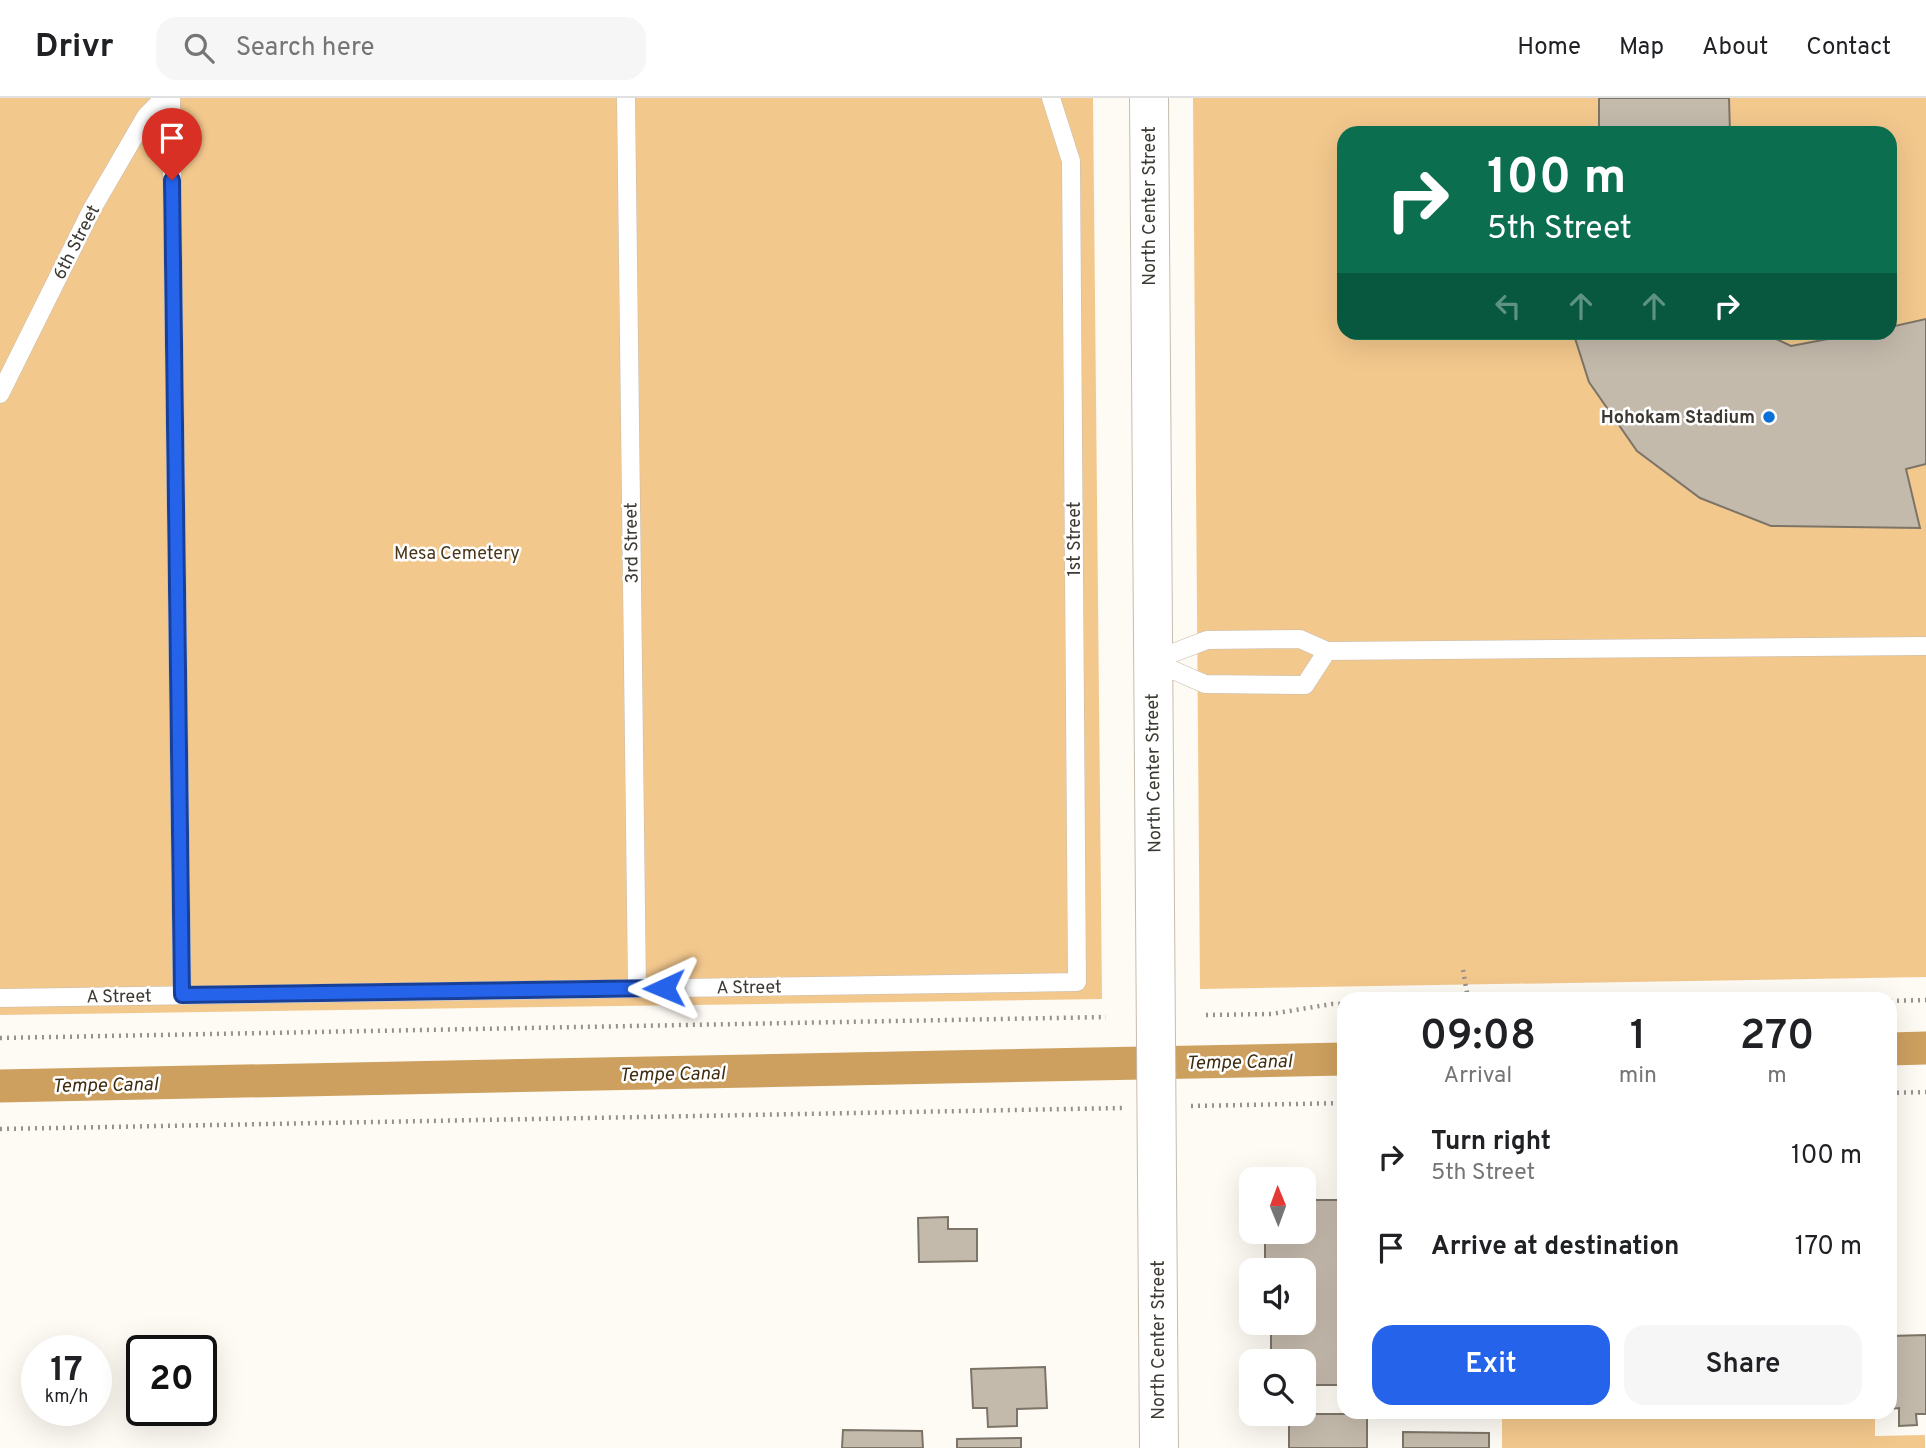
<!DOCTYPE html>
<style>
body{margin:0;font-family:Overpass,sans-serif;background:#f6f6f6;color:#202124;height:100vh;display:flex;flex-direction:column;font-size:26px;white-space:nowrap}
*{box-sizing:border-box;margin:0}
p{font-size:23px;color:#757577}
.icon{flex:none;width:38px;height:38px;fill:none;stroke:currentColor;stroke-width:2;stroke-linecap:round;stroke-linejoin:round}
.map{position:relative;flex:1;overflow:hidden}
.side{position:absolute;left:1337px;top:894px;width:560px;height:427px;display:flex;flex-direction:column;background:#fff;border-radius:21px;box-shadow:0 7px 28px #0002}
.side>*{flex:none}
.guide{position:absolute;left:1337px;top:28px;width:560px;height:214px;border-radius:21px;box-shadow:0 7px 28px #0002;background:#0b6e4f;color:#fff;overflow:hidden}
.needle{width:46px;rotate:359deg}
.tools{position:absolute;left:1239px;top:1069px;display:grid;gap:14px}
.tools a{display:grid;place-items:center;width:77px;height:77px;border-radius:14px;background:#fff;box-shadow:0 7px 28px #0002;font-size:35px}
.speed{position:absolute;left:21px;top:1237px;display:flex;gap:14px;font-size:35px;font-weight:700;text-align:center}
.speed>*{display:grid;place-content:center;width:91px;height:91px;border-radius:50%;background:#fff;box-shadow:0 7px 28px #0002;line-height:1}
.speed small{font-size:18px;font-weight:400}
.speed .limit{border:4px solid #111;border-radius:10px;background:#fff;color:#111}
.pin{position:absolute;display:grid;place-items:center;width:60px;height:60px;color:#fff;margin:-72px -30px;border-radius:50% 50% 50% 0;rotate:-45deg;box-shadow:0 0 7px #0007}
.pin .icon{rotate:45deg}
.me{position:absolute;width:77px;margin:-38px;rotate:269deg;stroke-linejoin:round;filter:drop-shadow(0 0 5px #0008)}
.turn{display:flex;align-items:center;gap:24px;height:147px;padding:0 35px;font-size:32px}
.turn .icon{width:91px;height:91px;stroke-width:2.5}
.turn b{display:block;font-size:49px;line-height:60px}
.lanes{display:flex;align-items:center;height:66px;padding:0 35px;background:#0003;justify-content:center;gap:35px;direction:ltr}
.lanes .off{opacity:.35}
.eta{display:flex;justify-content:space-evenly;align-items:center;height:119px;text-align:center}
.eta b{font-size:42px;font-weight:600;line-height:49px}
.cta{display:flex;gap:14px;margin-top:auto;padding:14px 35px}
.cta a{flex:1;height:80px;border-radius:21px;background:#2563eb;color:#fff;font-size:28px;font-weight:600;line-height:80px;text-align:center}
.cta a+a{background:#f6f6f6;color:#202124}
ul{padding:0;list-style:none}
li{display:flex;align-items:center;gap:21px;height:91px;padding:0 35px}
li div{flex:1}
li b{display:block;font-size:26px}
li em{font-style:normal}
header{display:flex;align-items:center;gap:42px;box-sizing:border-box;height:98px;padding:0 35px;background:#fff;border-bottom:2px solid #e0e0e0}
header strong{font-size:33px}
nav{display:flex;gap:38px;margin-inline-start:auto;font-size:24px}
.search{width:490px;height:63px;background:#f6f6f6;display:flex;align-items:center;gap:18px;box-sizing:border-box;padding:0 24px;border-radius:21px;color:#757577;font-size:26px}
.map>svg:first-child{display:block}
.green{fill:#f3c88d;fill-rule:evenodd}
.lines{fill:none;stroke-linecap:round;stroke-linejoin:round}
.canal{stroke:#cda05f;stroke-width:33}
.building{fill:#c4baac;stroke:#7d7468;stroke-width:2}
.service-casing{stroke:#c6bcaf;stroke-width:19}
.tertiary-casing{stroke:#c6bcaf;stroke-width:40}
.path{stroke:#95918b;stroke-width:4.5;stroke-dasharray:2 5;stroke-linecap:butt}
.service{stroke:#fff;stroke-width:18}
.tertiary{stroke:#fff;stroke-width:38}
.route-casing{stroke:#184099;stroke-width:18}
.route{stroke:#2563eb;stroke-width:12}
.poi-dot{fill:#0d70d8;stroke:#fff;stroke-width:2.5}
.labels{text-anchor:middle;stroke-width:5;stroke-linejoin:round;paint-order:stroke}
.street-label{font-size:18px;fill:#3d3933;stroke:#fff}
.poi-label{font-size:18px;font-weight:bold;fill:#3d3933;stroke:#fff;text-anchor:end}
.park-label{font-size:18px;fill:#4a3619;stroke:#fff}
.water-label{font-size:19px;font-style:italic;fill:#402d10;stroke:#fff}
</style>
<header>
<strong>Drivr</strong>
<div class="search"><svg class="icon" aria-label="search" viewBox="0 0 24 24"><circle cx="10" cy="10" r="6"/><path d="M15 15l6 6"/></svg>Search here</div>
<nav><a>Home</a><a>Map</a><a>About</a><a>Contact</a></nav>
</header>
<div class="map">
<svg width="1926" height="1350" viewBox="0 0 1926 1350">
<rect width="100%" height="100%" fill="#fefaf4"/>
<!-- green -->
<path class="green" d="M0 0H1093L1102 901 0 917Z
M1193 0H1926V879L1200 891ZM1344 35H1890V234H1344Z
M1560 1314H1875V1338L1925 1337V1350H1502V1317H1559Z"/>
<g class="lines">
<!-- canal -->
<path class="canal" d="M1890 951 1926 950
M0 988 1344 961"/>
</g>
<!-- building -->
<path class="building" d="M1599 0H1729L1730 35H1599Z
M1926 221V366L1906 371 1920 430 1771 428 1700 400 1637 353 1589 284 1573 234H1761L1791 248 1865 234H1890V229Z
M1304 1102H1344V1287H1304V1264H1271V1225H1304V1172H1271V1168H1265V1134H1304Z
M948 1119V1131H977V1163L919 1164 918 1120Z
M1926 1237V1316H1916L1917 1327 1899 1328V1310L1890 1311V1238Z
M1045 1269 1047 1310 1017 1311V1328L988 1329 987 1310H973L971 1271Z
M1289 1316H1367V1350H1289Z
M843 1332 922 1333 923 1350H842Z
M1403 1334 1489 1335V1350H1403Z
M1021 1340V1350H957V1341Z"/>
<g class="lines">
<!-- service casing -->
<g class="service-casing">
<path id="service" d="M171 0 182 897
M626 0 637 890
M0 296 92 111 146 18 164 0
M1152 563 1207 542 1300 541 1327 553 1926 548
M1152 563 1205 586 1305 587 1327 553
M0 900 1077 884 1071 63 1051 0"/>
</g>
<!-- tertiary casing -->
<g class="tertiary-casing">
<path id="tertiary" d="M1149 0 1159 1350"/>
</g>
<!-- path -->
<path class="path" d="M1463 872 1468 901
M1890 903 1926 902
M1206 917 1271 916 1332 906H1344
M0 940 1106 919
M1890 995 1926 994
M1191 1008 1344 1005
M0 1031 1122 1010"/>
<!-- service -->
<use href="#service" class="service"/>
<!-- tertiary -->
<use href="#tertiary" class="tertiary"/>
</g>
<g class="lines">
<!-- route casing -->
<g class="route-casing">
<path id="route" d="M172 82 182 897 664 890"/>
</g>
<!-- route -->
<use href="#route" class="route"/>
</g>
<!-- markers -->
<circle class="poi-dot" cx="1769" cy="319" r="7"/>
<g class="labels">
<!-- street labels -->
<g class="street-label">
<text transform="translate(1149 108) rotate(-90)" y="6">North Center Street</text>
<text transform="translate(76 144) rotate(-63)" y="6">6th Street</text>
<text transform="translate(1074 441) rotate(-90)" y="6">1st Street</text>
<text transform="translate(631 445) rotate(-91)" y="6">3rd Street</text>
<text transform="translate(1153 675) rotate(-91)" y="6">North Center Street</text>
<text transform="translate(749 889) rotate(-1)" y="6">A Street</text>
<text transform="translate(119 898) rotate(-1)" y="6">A Street</text>
<text transform="translate(1158 1242) rotate(-90)" y="6">North Center Street</text>
</g>
<!-- poi labels -->
<g class="poi-label">
<text x="1755" y="325">Hohokam Stadium</text>
</g>
<!-- park labels -->
<g class="park-label">
<text x="457" y="461">Mesa Cemetery</text>
</g>
<!-- water labels -->
<g class="water-label">
<text transform="translate(1239 963) rotate(-1)" y="7">Tempe Canal</text>
<text transform="translate(672 975) rotate(-1)" y="7">Tempe Canal</text>
<text transform="translate(105 986) rotate(-1)" y="7">Tempe Canal</text>
</g>
</g>
</svg>
<div class="tools">
<a><svg class="needle" viewBox="-14 -14 28 28"><path d="M0-13l5 13h-10z" fill="#e53935"/><path d="M0 13l5-13h-10z" fill="#757577"/></svg></a>
<a><svg class="icon" aria-label="sound" viewBox="0 0 24 24"><path d="M4 9h4l5-4v14l-5-4H4zM17 9q2 3 0 6"/></svg></a>
<a><svg class="icon" aria-label="search" viewBox="0 0 24 24"><circle cx="10" cy="10" r="6"/><path d="M15 15l6 6"/></svg></a>
</div>
<div class="speed"><div>17<small>km/h</small></div><div class="limit">20</div></div>
<div class="pin" style="left:172px;top:82px;background:#d93025"><svg class="icon" aria-label="arrive" viewBox="0 0 24 24"><path d="M6 21V4h12l-3 4 3 4H6"/></svg></div>
<svg class="me" style="left:664px;top:890px" viewBox="-20 -20 40 40"><path d="M0-17L14 15 0 8-14 15z" fill="#2563eb" stroke="#fff" stroke-width="4"/></svg>
<div class="guide">
<div class="turn"><svg class="icon" aria-label="right" viewBox="0 0 24 24"><path d="M7 20v-9h11M14 6l5 5-5 5"/></svg><div><b>100 m</b>5th Street</div></div>
<div class="lanes"><svg class="icon off" aria-label="left" viewBox="0 0 24 24"><path d="M17 20v-9H6M10 6l-5 5 5 5"/></svg><svg class="icon off" aria-label="ahead" viewBox="0 0 24 24"><path d="M12 20V5M6 11l6-6 6 6"/></svg><svg class="icon off" aria-label="ahead" viewBox="0 0 24 24"><path d="M12 20V5M6 11l6-6 6 6"/></svg><svg class="icon" aria-label="right" viewBox="0 0 24 24"><path d="M7 20v-9h11M14 6l5 5-5 5"/></svg></div>
</div>
<section class="side">
<div class="eta">
<div><b>09:08</b><p>Arrival</p></div>
<div><b>1</b><p>min</p></div>
<div><b>270</b><p>m</p></div>
</div>
<ul>
<li><svg class="icon" aria-label="right" viewBox="0 0 24 24"><path d="M7 20v-9h11M14 6l5 5-5 5"/></svg><div><b>Turn right</b><p>5th Street</p></div><em>100 m</em></li>
<li><svg class="icon" aria-label="arrive" viewBox="0 0 24 24"><path d="M6 21V4h12l-3 4 3 4H6"/></svg><div><b>Arrive at destination</b></div><em>170 m</em></li>
</ul>
<div class="cta"><a>Exit</a><a>Share</a></div>
</section>
</div>
